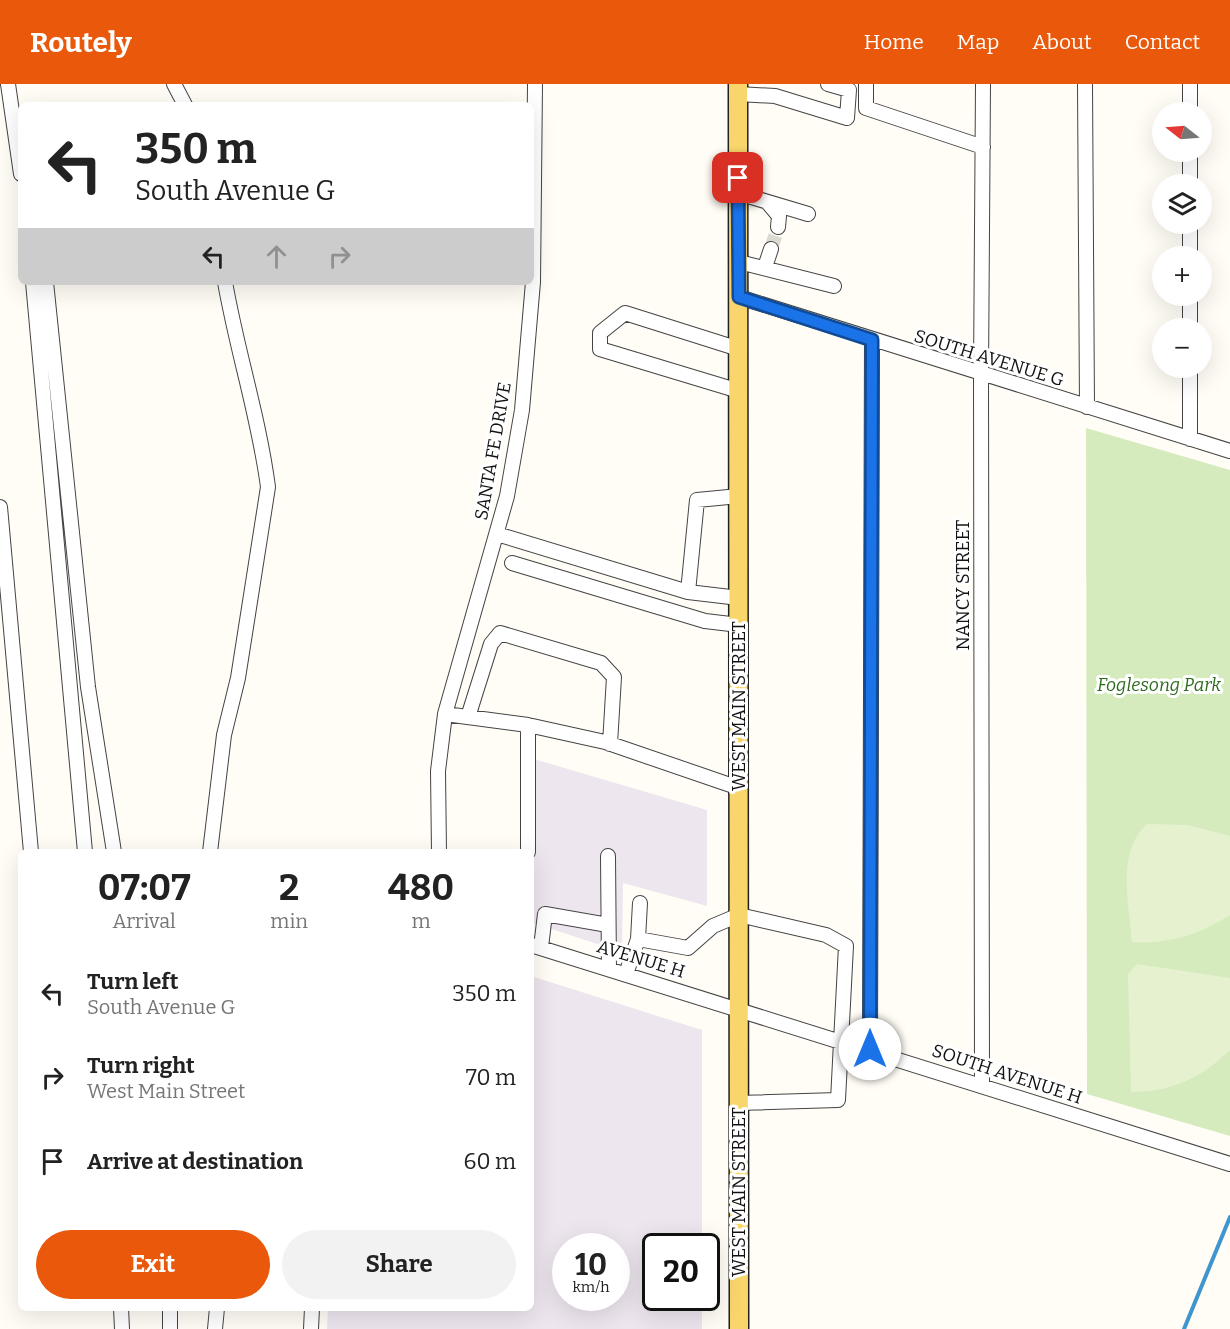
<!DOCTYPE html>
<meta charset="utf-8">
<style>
body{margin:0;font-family:Bitter,serif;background:#f2f2f2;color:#222;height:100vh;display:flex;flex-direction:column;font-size:22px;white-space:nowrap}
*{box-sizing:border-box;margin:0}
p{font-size:20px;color:#767676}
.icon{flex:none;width:33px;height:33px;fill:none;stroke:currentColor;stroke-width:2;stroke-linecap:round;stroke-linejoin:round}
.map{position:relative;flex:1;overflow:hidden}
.details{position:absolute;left:18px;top:765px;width:516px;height:462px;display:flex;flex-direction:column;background:#fff;border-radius:9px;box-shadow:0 6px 24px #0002}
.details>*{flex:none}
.top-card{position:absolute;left:18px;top:18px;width:516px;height:183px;border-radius:9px;box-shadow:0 6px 24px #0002;background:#fff;color:#222;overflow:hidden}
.needle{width:39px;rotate:287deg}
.controls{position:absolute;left:1152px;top:18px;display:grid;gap:12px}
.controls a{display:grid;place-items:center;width:60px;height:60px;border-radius:50%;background:#fff;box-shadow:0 6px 24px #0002;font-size:30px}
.speed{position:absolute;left:552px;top:1149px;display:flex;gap:12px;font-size:30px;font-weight:700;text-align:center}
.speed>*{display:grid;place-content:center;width:78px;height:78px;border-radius:50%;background:#fff;box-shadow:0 6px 24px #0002;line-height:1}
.speed small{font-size:15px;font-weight:400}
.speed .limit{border:3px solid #111;border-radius:9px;background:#fff;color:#111}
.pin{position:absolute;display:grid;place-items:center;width:51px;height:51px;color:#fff;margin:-26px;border-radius:12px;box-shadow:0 3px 9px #0006}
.me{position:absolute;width:66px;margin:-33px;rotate:0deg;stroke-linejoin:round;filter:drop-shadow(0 0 4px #0008)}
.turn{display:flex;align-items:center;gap:21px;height:126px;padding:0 18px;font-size:27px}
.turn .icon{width:78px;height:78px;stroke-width:2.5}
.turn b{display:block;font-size:42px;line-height:51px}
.lanes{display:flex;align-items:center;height:57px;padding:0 18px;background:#0003;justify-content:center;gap:30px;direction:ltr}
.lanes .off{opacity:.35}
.eta{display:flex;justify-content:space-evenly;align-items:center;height:102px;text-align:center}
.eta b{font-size:36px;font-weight:700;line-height:42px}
.cta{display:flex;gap:12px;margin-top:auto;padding:12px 18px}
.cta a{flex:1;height:69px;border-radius:36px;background:#ea580c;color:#fff;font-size:24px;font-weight:700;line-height:69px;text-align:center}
.cta a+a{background:#f2f2f2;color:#222}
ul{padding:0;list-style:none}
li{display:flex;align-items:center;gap:18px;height:84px;padding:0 18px}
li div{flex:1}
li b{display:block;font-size:22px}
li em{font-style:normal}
header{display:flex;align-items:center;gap:36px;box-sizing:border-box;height:84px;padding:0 30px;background:#ea580c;color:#fff}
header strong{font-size:28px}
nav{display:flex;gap:33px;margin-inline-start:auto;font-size:21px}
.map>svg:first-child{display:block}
.industrial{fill:#eee6ef;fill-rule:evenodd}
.green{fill:#d5ebbd}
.pitch{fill:#e6f2cf}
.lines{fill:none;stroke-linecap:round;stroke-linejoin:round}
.stream{stroke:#3f96cf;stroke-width:4}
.minor-tunnel{stroke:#dbdad3;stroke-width:14;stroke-dasharray:14 7;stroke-linecap:butt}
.minor-casing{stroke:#444;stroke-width:16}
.major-casing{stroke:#222;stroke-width:21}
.minor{stroke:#fff;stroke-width:14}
.major{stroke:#f9d66b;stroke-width:18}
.route-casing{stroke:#114b97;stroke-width:15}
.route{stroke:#1a73e8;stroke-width:10}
.labels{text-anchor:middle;stroke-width:6;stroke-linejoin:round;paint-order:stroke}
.street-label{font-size:18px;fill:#111;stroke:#fff}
.park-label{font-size:18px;font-style:italic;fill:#2f6b1f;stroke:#fff}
</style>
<header>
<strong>Routely</strong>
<nav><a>Home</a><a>Map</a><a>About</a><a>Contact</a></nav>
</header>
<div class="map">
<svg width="1230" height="1245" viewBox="0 0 1230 1245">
<rect width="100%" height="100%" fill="#fffdf5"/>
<!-- industrial -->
<path class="industrial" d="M534 675 707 726V822L623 799 622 868 533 839Z
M531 892 702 946V1162H656V1214H702V1245H327L328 1224H531ZM566 1162H616V1214H566Z"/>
<!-- green -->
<path class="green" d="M1086 344 1230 386V1052L1087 1010Z"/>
<!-- pitch -->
<path class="pitch" d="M1147 740 1187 741 1230 752V831C1198 851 1170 860 1132 858 1129 820 1116 768 1147 740Z
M1137 880 1230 894V966C1202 994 1170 1008 1131 1008L1128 890Z"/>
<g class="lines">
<!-- stream -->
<path class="stream" d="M1184 1245 1230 1133"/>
<!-- minor-tunnel -->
<path class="minor-tunnel" d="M771 165 778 143"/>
<!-- minor casing -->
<g class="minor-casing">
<path id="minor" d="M8 0 21 90
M174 0 185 21
M866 0V24L983 63
M1085 0 1087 323
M738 10 775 12 847 34 849 6 828 0
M1190 28V0
M1190 100V68
M738 109 808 130
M768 119 779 132 778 143
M1190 172V140
M739 178 834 202
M765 183 771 165
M33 198 85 768
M46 198 88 603 114 768
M739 213 1230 367
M1190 244V212
M739 307 600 265V249L625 229 739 265
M1190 355V284
M0 423 31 768
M497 450 688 508 739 514
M512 479 705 537 739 541
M688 508 697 416 739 412
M445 630 528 641 605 658 739 704
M468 633 491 560 500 549 601 579 614 593 610 660
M210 768 224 651 238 594 268 403C259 334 237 267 225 198
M439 768 438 687 445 630 507 412 522 326 533 198 535 0
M528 768V641
M608 772 609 885
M638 855 688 864 713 842 739 831 826 851 846 862 838 1016 739 1019
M531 861 1230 1080
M541 863 545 830 608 841
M626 890 638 855 640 819
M870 965 872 256
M982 1001 981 290 983 0
M121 1224 122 1245
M170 1224V1245
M215 1245 217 1224
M311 1245 312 1224"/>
</g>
<!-- major casing -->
<g class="major-casing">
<path id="major" d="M738 0 739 1245"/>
</g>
<!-- minor -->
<use href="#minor" class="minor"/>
<!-- major -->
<use href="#major" class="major"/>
</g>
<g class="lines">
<!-- route casing -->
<g class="route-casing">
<path id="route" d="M738 94 739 213 872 256 870 965"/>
</g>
<!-- route -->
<use href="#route" class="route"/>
</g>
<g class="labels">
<!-- street labels -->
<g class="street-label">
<text transform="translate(989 274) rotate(17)" y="6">SOUTH AVENUE G</text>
<text transform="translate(493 367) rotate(-80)" y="6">SANTA FE DRIVE</text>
<text transform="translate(963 501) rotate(-90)" y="6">NANCY STREET</text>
<text transform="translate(739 622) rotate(-90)" y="6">WEST MAIN STREET</text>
<text transform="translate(641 875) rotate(17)" y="6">AVENUE H</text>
<text transform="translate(1007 990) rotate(18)" y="6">SOUTH AVENUE H</text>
<text transform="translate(739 1108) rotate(-90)" y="6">WEST MAIN STREET</text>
</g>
<!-- park labels -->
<g class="park-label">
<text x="1159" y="607">Foglesong Park</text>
</g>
</g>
</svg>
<div class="controls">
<a><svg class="needle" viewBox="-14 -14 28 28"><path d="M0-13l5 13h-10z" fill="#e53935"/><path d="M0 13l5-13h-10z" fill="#767676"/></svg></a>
<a><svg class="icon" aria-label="layers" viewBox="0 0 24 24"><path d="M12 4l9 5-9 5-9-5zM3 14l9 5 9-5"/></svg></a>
<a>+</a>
<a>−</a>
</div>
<div class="speed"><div>10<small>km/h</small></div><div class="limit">20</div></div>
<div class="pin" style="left:738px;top:94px;background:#d93025"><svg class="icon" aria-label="arrive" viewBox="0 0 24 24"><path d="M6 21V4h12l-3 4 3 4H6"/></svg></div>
<svg class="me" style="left:870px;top:965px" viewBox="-20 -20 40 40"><circle r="19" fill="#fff"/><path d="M0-13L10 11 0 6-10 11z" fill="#1a73e8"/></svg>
<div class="top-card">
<div class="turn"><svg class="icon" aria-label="left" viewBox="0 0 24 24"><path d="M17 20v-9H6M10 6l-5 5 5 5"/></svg><div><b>350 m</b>South Avenue G</div></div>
<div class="lanes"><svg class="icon" aria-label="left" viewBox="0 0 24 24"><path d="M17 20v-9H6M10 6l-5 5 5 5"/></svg><svg class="icon off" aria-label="ahead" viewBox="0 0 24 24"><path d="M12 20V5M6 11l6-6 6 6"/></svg><svg class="icon off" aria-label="right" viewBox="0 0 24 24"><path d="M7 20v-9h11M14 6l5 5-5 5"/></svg></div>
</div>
<section class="details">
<div class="eta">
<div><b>07:07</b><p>Arrival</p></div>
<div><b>2</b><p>min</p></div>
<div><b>480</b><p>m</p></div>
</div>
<ul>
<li><svg class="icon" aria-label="left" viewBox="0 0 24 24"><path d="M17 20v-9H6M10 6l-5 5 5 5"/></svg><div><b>Turn left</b><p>South Avenue G</p></div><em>350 m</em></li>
<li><svg class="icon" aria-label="right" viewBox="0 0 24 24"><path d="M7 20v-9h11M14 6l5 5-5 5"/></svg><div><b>Turn right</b><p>West Main Street</p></div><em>70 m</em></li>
<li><svg class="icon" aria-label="arrive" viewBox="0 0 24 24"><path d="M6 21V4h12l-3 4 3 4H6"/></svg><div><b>Arrive at destination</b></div><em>60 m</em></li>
</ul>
<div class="cta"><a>Exit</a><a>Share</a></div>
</section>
</div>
